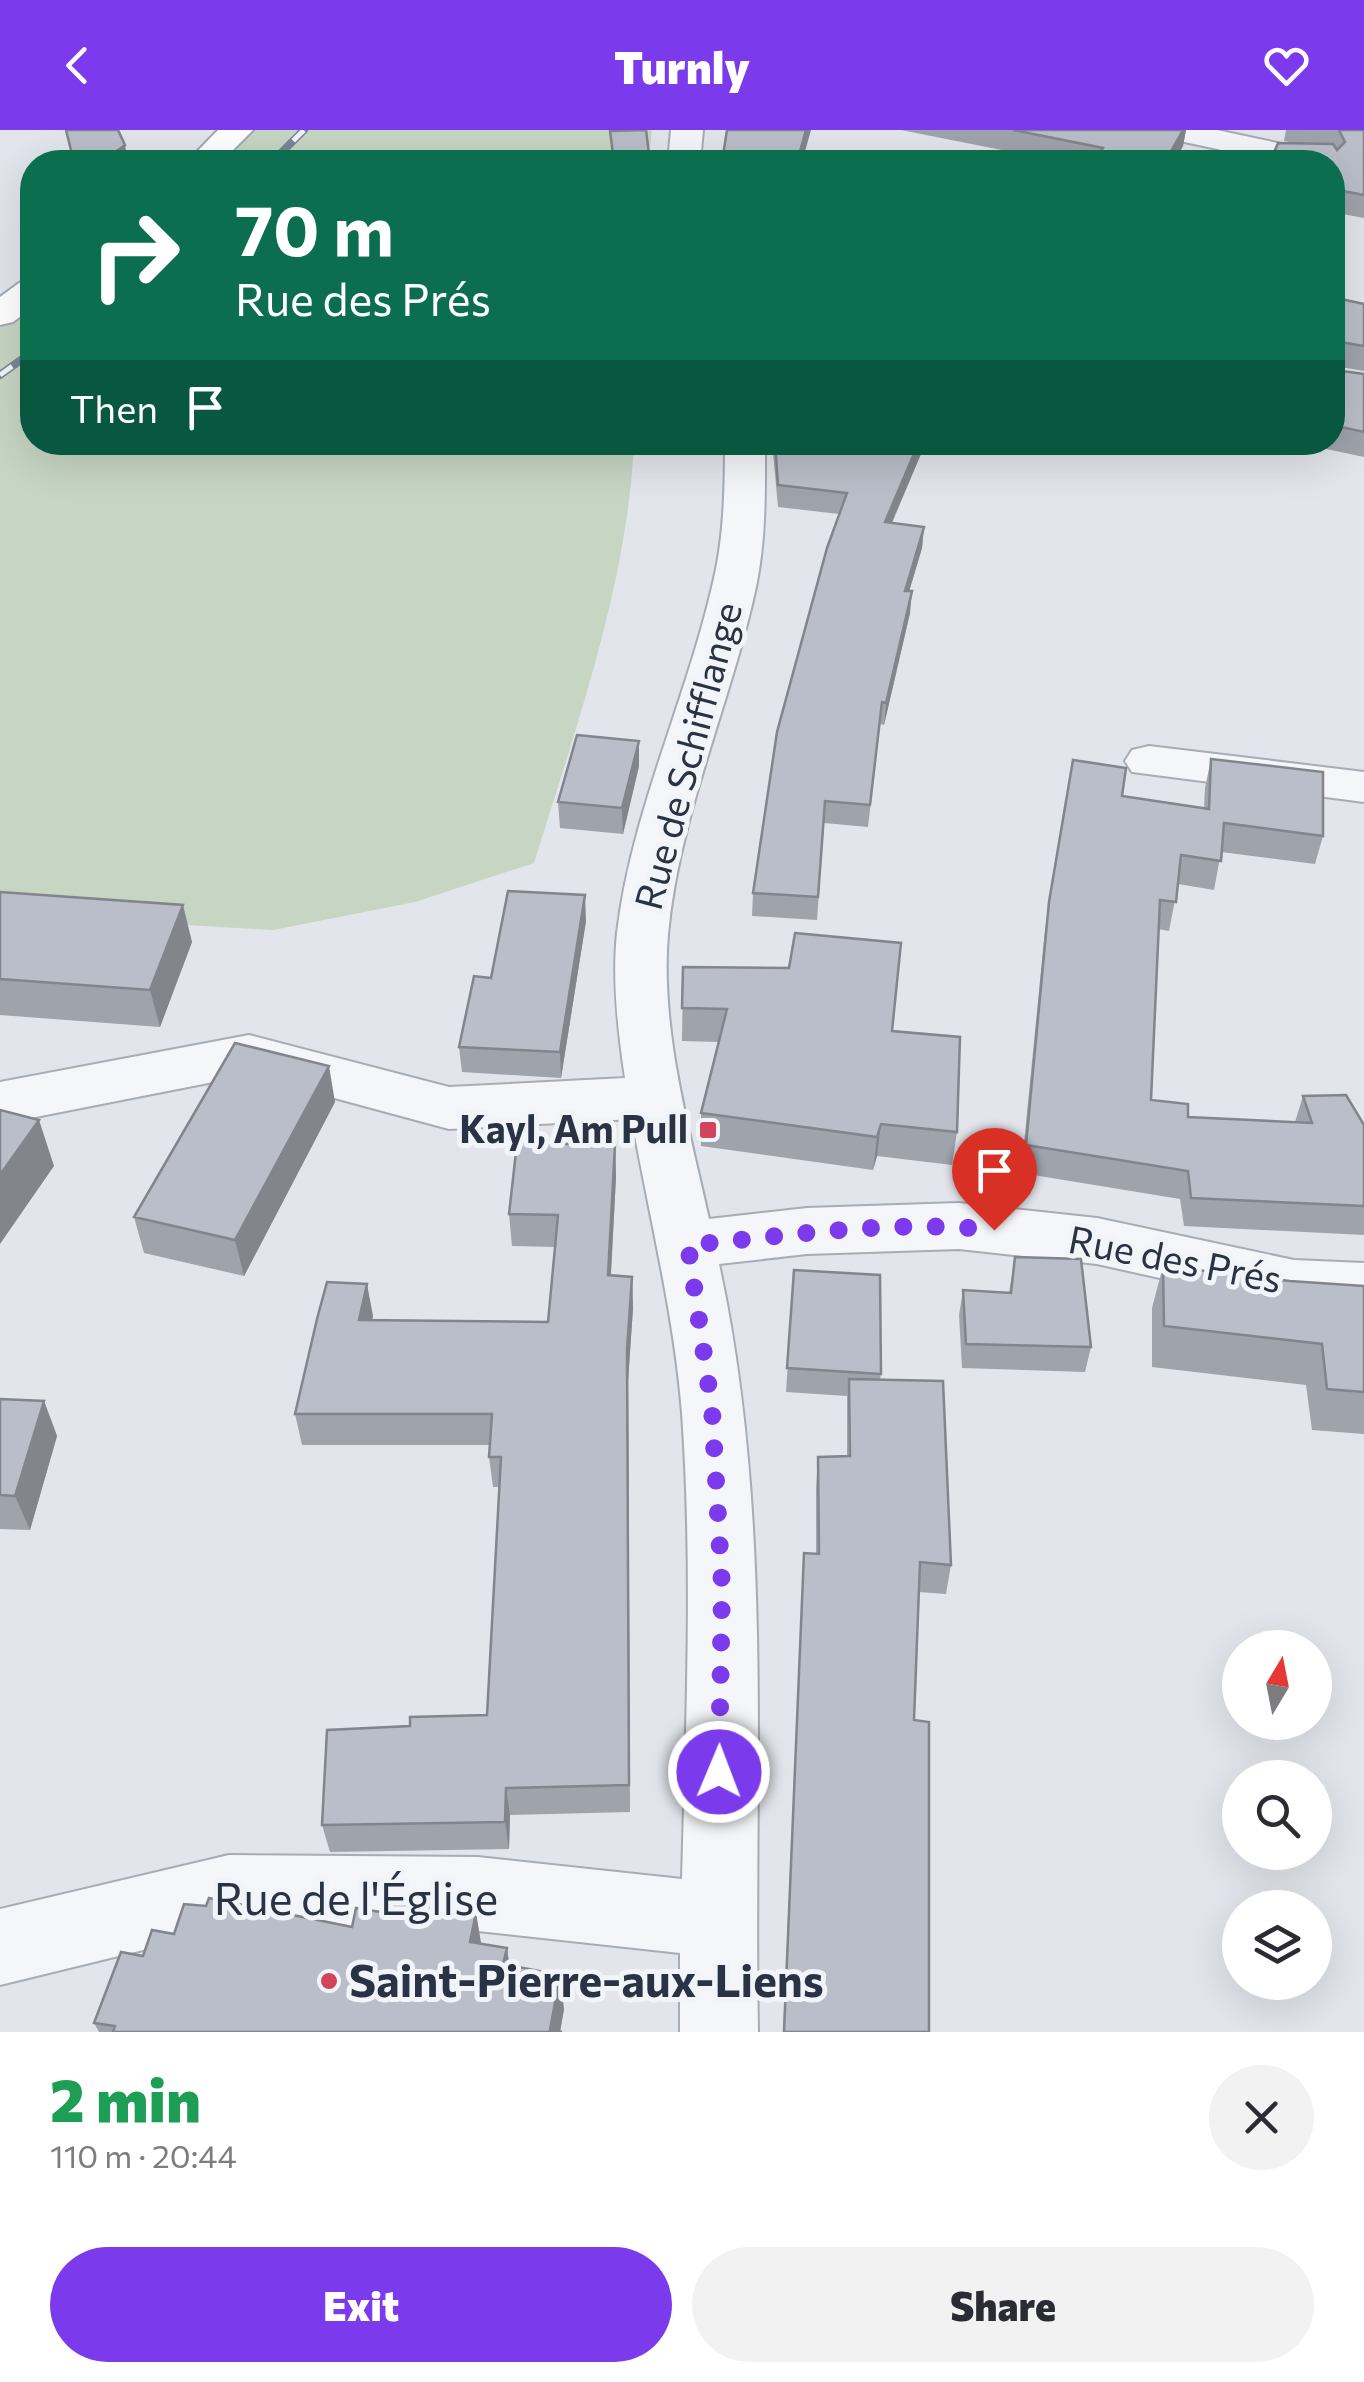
<!DOCTYPE html>
<meta charset="utf-8">
<style>
body{margin:0;font-family:Commissioner,sans-serif;background:#f2f2f3;color:#2b2b33;height:100vh;display:flex;flex-direction:column;font-size:38px;white-space:nowrap}
*{box-sizing:border-box;margin:0}
p{font-size:32px;color:#7c7c81}
.icon{flex:none;width:55px;height:55px;fill:none;stroke:currentColor;stroke-width:2;stroke-linecap:round;stroke-linejoin:round}
.map{position:relative;height:1902px;overflow:hidden}
.side{display:flex;flex-direction:column;background:#fff;flex:1}
.side>*{flex:none}
.banner{position:absolute;left:20px;top:20px;width:1325px;height:305px;border-radius:40px;box-shadow:0 10px 40px #0002;background:#0b6e4f;color:#fff;overflow:hidden}
.needle{width:65px;rotate:10deg}
.fabs{position:absolute;left:1222px;top:1500px;display:grid;gap:20px}
.fabs a{display:grid;place-items:center;width:110px;height:110px;border-radius:50%;background:#fff;box-shadow:0 10px 40px #0002;font-size:50px}
.pin{position:absolute;display:grid;place-items:center;width:85px;height:85px;color:#fff;margin:-102px -42px;border-radius:50% 50% 50% 0;rotate:-45deg;box-shadow:0 0 10px #0007}
.pin .icon{rotate:45deg}
.me{position:absolute;width:110px;margin:-55px;rotate:1deg;stroke-linejoin:round;filter:drop-shadow(0 0 8px #0008)}
.turn{display:flex;align-items:center;gap:35px;height:210px;padding:0 50px;font-size:45px}
.turn .icon{width:130px;height:130px;stroke-width:2.5}
.turn b{display:block;font-size:70px;line-height:85px}
.then{display:flex;align-items:center;height:95px;padding:0 50px;background:#0003;gap:20px;font-size:38px}
.round{display:grid;place-items:center;flex:none;width:105px;height:105px;border-radius:52px;background:#f2f2f3}
.summary{display:flex;align-items:center;justify-content:space-between;height:170px;padding:0 50px}
h1{font-size:60px;font-weight:800;line-height:75px;color:#1e9e55}
.cta{display:flex;gap:20px;margin-top:auto;padding:20px 50px}
.cta a{flex:1;height:115px;border-radius:60px;background:#7c3aed;color:#fff;font-size:40px;font-weight:800;line-height:115px;text-align:center}
.cta a+a{background:#f2f2f3;color:#2b2b33}
header{display:flex;justify-content:space-between;align-items:center;height:130px;padding:0 50px;background:#7c3aed;color:#fff;font-size:45px;font-weight:800}
.map>svg:first-child{display:block}
.green{fill:#c7d5c3}
.lines{fill:none;stroke-linecap:round;stroke-linejoin:round}
.minor-casing{stroke:#a7acb5;stroke-width:4}
.major-casing{stroke:#a1aab7;stroke-width:4}
.minor{fill:#f5f6f9;fill-rule:evenodd}
.major{fill:#fff;fill-rule:evenodd}
.rail-casing{stroke:#7b8595;stroke-width:8}
.rail{stroke:#f1f4f8;stroke-width:5;stroke-dasharray:15;stroke-linecap:butt}
.wall{fill:#9fa3ac}
.shaded-wall{fill:#82858c}
.building{fill:#b9bec8;stroke:#82858c;stroke-width:2.5}
.route{stroke:#7c3aed;stroke-width:18;stroke-dasharray:0 32.4}
.poi-dot{fill:#d2445b;stroke:#f1f4f8;stroke-width:4}
.labels{text-anchor:middle;stroke-width:10;stroke-linejoin:round;paint-order:stroke}
.street-label{font-size:38px;fill:#293343;stroke:#f1f4f8}
.poi-label{font-size:38px;font-weight:bold;fill:#293343;stroke:#f1f4f8;text-anchor:end}
.near-street-label{font-size:45px;fill:#293343;stroke:#f1f4f8}
.near-poi-label{font-size:45px;font-weight:bold;fill:#293343;stroke:#f1f4f8;text-anchor:start}
</style>
<header><svg class="icon" aria-label="back" viewBox="0 0 24 24"><path d="M15 5l-7 7 7 7"/></svg>Turnly<svg class="icon" aria-label="heart" viewBox="0 0 24 24"><path d="M12 20l-8-8c-3-5 5-10 8-4 3-6 11-1 8 4z"/></svg></header>
<div class="map">
<svg width="1364" height="1902" viewBox="0 0 1364 1902">
<rect width="100%" height="100%" fill="#e2e5eb"/>
<!-- green -->
<path class="green" d="M249 0H652L650 17 604 20V32H213Z
M32 169V312L634 313C627 456 576 597 534 733L415 772 273 800 0 785V192Z"/>
<g class="lines">
<!-- minor casing -->
<g class="minor-casing">
<path id="minor" d="M671 0H703L700 32H668Z
M1156 0H1217L1333 25 1337 32 1332 39V32H1278L1161 7Z
M725 312H765C765 361 766 409 756 457 731 573 679 685 668 804 660 899 689 998 709 1089L807 1078 959 1073 1097 1088 1294 1130 1364 1133V1181L1294 1178 1097 1134 959 1119 807 1124 719 1134C774 1386 753 1647 758 1902H680V1823L478 1801 229 1799 0 1855V1779L229 1725 478 1727 682 1749C686 1593 693 1438 682 1283 674 1183 649 1086 632 989L449 999 249 945 0 994V952L249 905 449 957 625 948C618 902 612 850 617 803 631 684 685 573 712 457 724 410 725 361 725 312Z
M1149 616 1364 642V672L1132 642 1125 631 1132 620Z"/>
</g>
<!-- major casing -->
<g class="major-casing">
<path id="major" d="M218 0H253L221 32H187Z
M32 150V178L13 192 0 195V167L19 153Z"/>
</g>
<!-- minor -->
<use href="#minor" class="minor"/>
<!-- major -->
<use href="#major" class="major"/>
<!-- rail casing -->
<g class="rail-casing">
<path id="rail" d="M272 32 304 0
M0 245 32 222"/>
</g>
<!-- rail -->
<use href="#rail" class="rail"/>
</g>
<!-- wall -->
<path class="wall" d="M901 0H1186L1183 16 1174 32H1062Z
M1286 0H1364V88L1332 82V32L1295 13 1284 11Z
M1332 167 1364 174V241L1335 236V240L1364 244V327L1312 316 1313 312H1332Z
M772 312H926L892 393 924 397 922 418 909 461 910 483 884 595 880 594 868 697 824 693 817 790 752 786 753 763 839 384 778 377Z
M1211 629 1323 706 1315 734 1221 722 1214 760 1178 754 1169 801 1158 799 1151 970 1188 987 1295 992 1303 966 1364 995V1105L1184 1096 1180 1069 1021 1043 1045 800 1073 630 1122 666 1204 678 1205 658Z
M639 636 623 704 560 698 558 672Z
M0 762 192 812 160 897 0 885Z
M586 791 561 948 462 942 459 917 491 848Z
M683 837 892 901 957 1002 952 1035 877 1026 873 1040 701 1016V983L719 912 682 911Z
M335 972 244 1146 144 1123 134 1087Z
M615 1015 616 1047 611 1145 632 1147 633 1178 628 1251 630 1682 510 1685 509 1719 330 1722 322 1695 410 1596 487 1585 500 1357H493L489 1327 490 1315H302L295 1284 373 1186 372 1190 548 1192 555 1117 512 1116 509 1084Z
M1015 1127 1091 1217 1085 1242 962 1238 959 1185 963 1160 1009 1163Z
M1163 1136 1290 1151 1364 1156V1304L1312 1300 1306 1255 1152 1237V1178Z
M794 1140 881 1244 880 1250 951 1435 946 1464 919 1462 914 1590 929 1902H783L804 1423 816 1424V1357L818 1327 847 1326V1266L786 1262Z
M0 1269 44 1271 57 1306 30 1400 0 1399Z
M381 1782 476 1783 481 1814 507 1818 509 1835 564 1879 560 1902H562H99L94 1893 143 1826 174 1804 352 1797Z"/>
<!-- shaded-wall -->
<path class="shaded-wall" d="M806 0H811L802 32H797Z
M1183 0H1186L1183 16 1174 32H1165Z
M125 15 128 32H101Z
M919 312H926L883 413 885 392Z
M924 397 922 418 903 482 905 461Z
M912 461 910 483 884 595 886 573Z
M639 611V636L623 704 622 678Z
M585 765 586 791 561 948 560 922Z
M183 775 192 812 160 897 150 860Z
M329 936 335 972 244 1146 235 1110Z
M39 990 54 1036 0 1114V1045Z
M881 994 877 1026 873 1040 877 1007Z
M615 1015 616 1047 609 1177 608 1145Z
M632 1147 633 1178 628 1251 630 1682 627 1220Z
M367 1154 373 1186 365 1222 359 1190Z
M44 1271 57 1306 30 1400 15 1366Z
M506 1658 510 1685 509 1719 505 1692Z
M476 1783 482 1819 470 1812Z
M507 1818 512 1854 503 1834Z
M560 1845 564 1879 560 1902H550Z"/>
<!-- building -->
<path class="building" d="M66 0H118L125 15 101 32H74Z
M646 0 650 32H614L610 1Z
M727 0H806L797 32H722Z
M1013 0H1183L1165 32H1102L1107 24 1100 23 1103 18Z
M1339 0H1364V65L1332 59V32H1270L1278 13 1333 14 1337 20 1345 12Z
M1332 167 1364 174V216L1335 211V240L1364 244V302L1332 295Z
M775 312H919L885 392 924 397 905 461H912L886 573 882 572 870 675 825 671 818 767 753 763 777 602 827 418 847 363 778 355Z
M577 605 639 611 622 678 558 672Z
M1211 629 1323 642V706L1224 693 1221 731 1181 725 1176 772 1160 770 1151 970 1188 974V987L1312 993 1303 966 1346 965 1364 995V1076L1191 1068 1188 1041 1026 1015 1049 772 1073 630 1126 638 1122 666 1209 679Z
M508 761 585 765 560 922 459 917 474 846 491 848Z
M0 762 183 775 150 860 0 849Z
M795 803 901 813 892 901 960 907 957 1002 881 994 877 1007 701 983 727 879 682 878 683 837 789 838Z
M235 913 329 936 235 1110 134 1087Z
M0 980 39 990 0 1045Z
M517 1013 615 1015 608 1145 632 1147 627 1220 629 1655 506 1658 505 1692 322 1695 327 1600 410 1596V1587L487 1585 501 1327H489L492 1284H295L317 1189 327 1152 367 1154 359 1190 548 1192 558 1085 509 1084Z
M1015 1127 1081 1129 1091 1217 966 1214 963 1160 1011 1163Z
M1163 1136 1290 1151 1364 1156V1262L1327 1259 1322 1214 1164 1196Z
M794 1140 880 1145 881 1244 787 1238Z
M849 1249 943 1251 951 1435 920 1432 914 1590 929 1592V1902H784L804 1423 819 1424 818 1327 850 1326Z
M0 1269 44 1271 15 1366 0 1365Z
M209 1768 352 1797 356 1778 381 1782 385 1768H411L476 1783 470 1812 507 1818 503 1834 560 1845 550 1900 562 1902H113L115 1896 94 1893 121 1822 143 1826 152 1800 174 1804 184 1774 206 1776Z"/>
<g class="lines">
<!-- route -->
<path class="route" d="M719 1642 722 1456 712 1279 688 1115C789 1106 892 1089 994 1100"/>
</g>
<!-- markers -->
<g class="poi-dot">
<rect x="698" y="990" width="20" height="20" rx="5"/>
<circle cx="329" cy="1851" r="10"/>
</g>
<g class="labels">
<!-- street labels -->
<g class="street-label">
<text transform="translate(689 626) rotate(-75)" y="13">Rue de Schifflange</text>
<text transform="translate(1175 1130) rotate(11)" y="13">Rue des Prés</text>
</g>
<!-- poi labels -->
<g class="poi-label">
<text x="688" y="1013">Kayl, Am Pull</text>
</g>
<!-- near-street labels -->
<g class="near-street-label">
<text x="356" y="1785">Rue de l'Église</text>
</g>
<!-- near-poi labels -->
<g class="near-poi-label">
<text x="349" y="1867">Saint-Pierre-aux-Liens</text>
</g>
</g>
</svg>
<div class="fabs">
<a><svg class="needle" viewBox="-14 -14 28 28"><path d="M0-13l5 13h-10z" fill="#e53935"/><path d="M0 13l5-13h-10z" fill="#7c7c81"/></svg></a>
<a><svg class="icon" aria-label="search" viewBox="0 0 24 24"><circle cx="10" cy="10" r="6"/><path d="M15 15l6 6"/></svg></a>
<a><svg class="icon" aria-label="layers" viewBox="0 0 24 24"><path d="M12 4l9 5-9 5-9-5zM3 14l9 5 9-5"/></svg></a>
</div>
<div class="pin" style="left:994px;top:1100px;background:#d93025"><svg class="icon" aria-label="arrive" viewBox="0 0 24 24"><path d="M6 21V4h12l-3 4 3 4H6"/></svg></div>
<svg class="me" style="left:719px;top:1642px" viewBox="-20 -20 40 40"><circle r="17" fill="#7c3aed" stroke="#fff" stroke-width="3"/><path d="M0-11L8 9 0 5-8 9z" fill="#fff"/></svg>
<div class="banner">
<div class="turn"><svg class="icon" aria-label="right" viewBox="0 0 24 24"><path d="M7 20v-9h11M14 6l5 5-5 5"/></svg><div><b>70 m</b>Rue des Prés</div></div>
<div class="then">Then<svg class="icon" aria-label="arrive" viewBox="0 0 24 24"><path d="M6 21V4h12l-3 4 3 4H6"/></svg></div>
</div>
</div>
<section class="side">
<div class="summary"><div><h1>2 min</h1><p>110 m · 20:44</p></div><a class="round"><svg class="icon" aria-label="close" viewBox="0 0 24 24"><path d="M6 6l12 12M18 6L6 18"/></svg></a></div>
<div class="cta"><a>Exit</a><a>Share</a></div>
</section>
